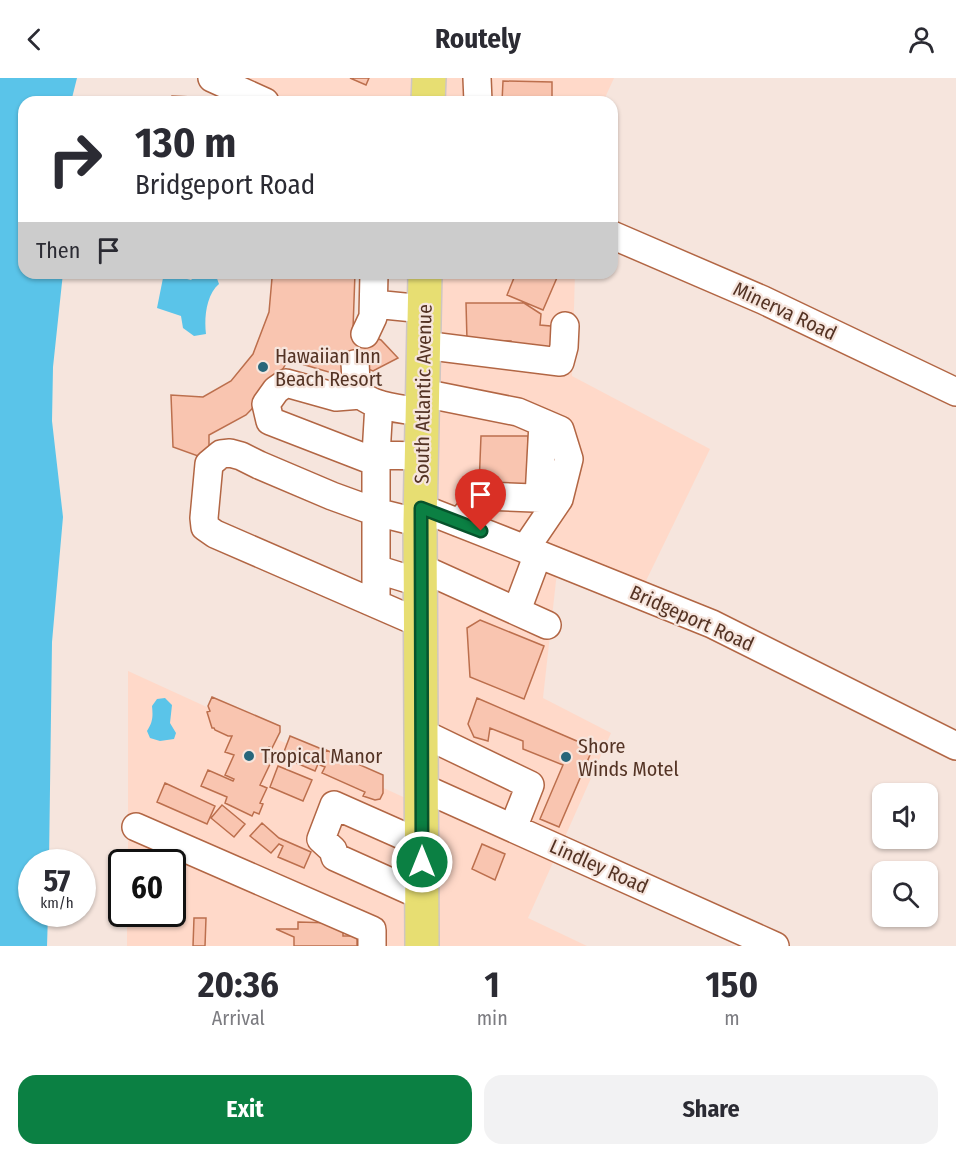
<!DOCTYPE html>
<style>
body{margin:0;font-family:"Fira Sans Condensed",sans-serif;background:#f2f2f3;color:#2b2b33;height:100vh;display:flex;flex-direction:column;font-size:22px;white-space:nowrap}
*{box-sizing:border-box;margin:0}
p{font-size:20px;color:#7c7c81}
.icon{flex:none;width:33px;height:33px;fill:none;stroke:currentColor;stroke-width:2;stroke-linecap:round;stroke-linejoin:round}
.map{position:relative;height:868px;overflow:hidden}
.sheet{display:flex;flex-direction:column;background:#fff;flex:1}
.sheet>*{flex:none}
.top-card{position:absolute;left:18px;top:18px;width:600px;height:183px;border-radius:18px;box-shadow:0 2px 4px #0004;background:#fff;color:#2b2b33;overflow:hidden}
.fabs{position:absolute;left:872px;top:705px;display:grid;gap:12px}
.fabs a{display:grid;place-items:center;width:66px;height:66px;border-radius:12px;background:#fff;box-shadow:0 2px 4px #0004;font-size:30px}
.speed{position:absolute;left:18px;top:771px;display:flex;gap:12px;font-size:30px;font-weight:700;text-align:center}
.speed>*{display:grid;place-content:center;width:78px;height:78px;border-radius:50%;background:#fff;box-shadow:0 2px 4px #0004;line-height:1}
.speed small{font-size:15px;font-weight:400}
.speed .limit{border:3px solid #111;border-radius:9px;background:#fff;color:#111}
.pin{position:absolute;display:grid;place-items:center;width:51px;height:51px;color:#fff;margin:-62px -26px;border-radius:50% 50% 50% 0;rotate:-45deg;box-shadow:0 0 6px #0007}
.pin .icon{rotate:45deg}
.me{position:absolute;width:66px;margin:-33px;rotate:0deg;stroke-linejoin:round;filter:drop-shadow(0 0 4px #0008)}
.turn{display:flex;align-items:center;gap:21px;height:126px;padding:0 18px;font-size:27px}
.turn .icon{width:78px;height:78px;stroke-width:2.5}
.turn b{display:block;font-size:42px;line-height:51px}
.then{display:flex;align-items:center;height:57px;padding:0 18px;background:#0003;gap:12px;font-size:22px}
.eta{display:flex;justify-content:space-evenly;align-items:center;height:102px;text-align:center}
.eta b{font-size:36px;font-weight:700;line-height:42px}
.action{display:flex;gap:12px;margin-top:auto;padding:12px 18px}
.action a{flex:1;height:69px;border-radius:18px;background:#0b8043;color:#fff;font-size:24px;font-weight:700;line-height:69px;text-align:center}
.action a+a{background:#f2f2f3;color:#2b2b33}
header{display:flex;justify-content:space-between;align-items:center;height:78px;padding:0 18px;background:#fff;font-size:27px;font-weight:700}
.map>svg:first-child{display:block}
.built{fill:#ffd9c9}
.water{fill:#5ac4e9}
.building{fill:#f9c5b0;stroke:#bc6f4d;stroke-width:1.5}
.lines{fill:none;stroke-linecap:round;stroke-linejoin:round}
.minor-casing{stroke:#b26644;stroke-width:30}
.major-casing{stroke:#cfc6c2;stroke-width:36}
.minor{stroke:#fff;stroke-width:27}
.major{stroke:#e7de72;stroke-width:33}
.route-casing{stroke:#07532c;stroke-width:15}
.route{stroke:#0b8043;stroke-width:10}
.poi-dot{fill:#27667b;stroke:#f6e5dd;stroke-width:2}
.labels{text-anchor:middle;stroke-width:4.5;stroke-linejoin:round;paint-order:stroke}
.street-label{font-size:20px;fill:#543324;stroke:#f6e5dd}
.poi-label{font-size:20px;fill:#543324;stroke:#f6e5dd;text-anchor:start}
</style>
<header><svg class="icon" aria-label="back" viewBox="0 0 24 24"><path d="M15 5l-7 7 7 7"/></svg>Routely<svg class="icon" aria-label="person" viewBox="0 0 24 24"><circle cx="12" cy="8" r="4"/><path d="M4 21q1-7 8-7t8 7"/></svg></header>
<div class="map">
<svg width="956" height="868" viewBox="0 0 956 868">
<rect width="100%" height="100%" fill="#f6e5dd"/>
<!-- built -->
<path class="built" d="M237 0H419L418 24H291Z
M438 0H614L603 24H437Z
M433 195H575L572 298 710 371 644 507 431 420Z
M431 442 557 494 543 620 611 655 564 761 431 702Z
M128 593 412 723 413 868H127V836H172V784H128Z
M431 725 555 780 528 840 587 868H432Z"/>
<!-- water -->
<path class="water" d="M0 0H77L71 24H24V195H63L53 289 52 343 63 439 52 564 49 784H32V836H48L47 868H0Z
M164 195 191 202 198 195H215L219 206C206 217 204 241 206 256L194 258 183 250 181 238 157 230Z
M165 620 172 627 170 645 176 655 174 661 160 663 150 660 147 653C153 644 153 638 152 628L157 621Z"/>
<!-- building -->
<path class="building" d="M350 0H369L366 7Z
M503 3 552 4V24H502Z
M172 18 193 19 203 24H172Z
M271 195H355L353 251 381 262 398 280 373 293 355 286 342 298 288 282 272 310 246 337 209 357V382L173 369 171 317 203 319 231 303 253 276 269 234 272 200Z
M516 195H559L543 232 507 217Z
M466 225H524L541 236 540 247 561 249V271L512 270 511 263 467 262Z
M481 358H528L527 409 479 408Z
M480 542 544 568 524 621 470 599 467 550Z
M212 619 280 648V654L272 670 269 669 265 679 272 682 260 707 267 710 260 725 263 726 259 736 254 734 252 738 225 725 227 719 201 708 208 692 233 703 234 701 225 697 234 677 225 674 232 658H228L215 652 214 650H212L207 634 210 633 208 628Z
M477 620 593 670 559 749 540 741 563 687 523 671V663L490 650 488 663 474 659 468 646Z
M290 658 324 672 315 693 282 679Z
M326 672 383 697V715L380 721 375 722 363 718 365 714 322 695 325 689 320 687Z
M278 688 312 702 303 723 270 709Z
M165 705 215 728 207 746 157 724Z
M222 727 245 746 234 759 211 740Z
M262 745 279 760 311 774 304 790 278 779 283 768 279 766 271 775 250 758Z
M482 766 505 776 495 802 472 791Z
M194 840H206L205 868H193Z
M298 844 332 845 343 846V858H357V868H294V859L276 851H298Z"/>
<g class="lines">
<!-- minor casing -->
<g class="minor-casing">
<path id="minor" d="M212 0 265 24
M477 0 478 24
M612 157 763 222 956 314
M374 226 424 231
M365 256 373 239 374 195
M423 267 560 284 564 269 565 248
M355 286C356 294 355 303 357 310 361 328 407 332 422 334
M423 315 518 334 560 352 569 381 559 421 483 418 459 445
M361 317 336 319 286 305 276 312 266 326 270 343 376 384
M376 377 421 378
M539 420 543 345
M421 430 538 476 712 546 956 668
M420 445 376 434 332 418 259 387 241 378 230 375 221 376 209 386 204 440 205 449 215 456 422 546
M525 471 559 421
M421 490 547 547
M376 491 421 505
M376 526V377L379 326
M517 532 538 476
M422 655 530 707 513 750
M421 709 775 868
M136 749 372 852V868
M422 766 334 727 321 761 333 772 335 779 422 818"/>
</g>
<!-- major casing -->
<g class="major-casing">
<path id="major" d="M428 24 429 0
M422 868 420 445 425 195"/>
</g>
<!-- minor -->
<use href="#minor" class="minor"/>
<!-- major -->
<use href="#major" class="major"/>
</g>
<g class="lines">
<!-- route casing -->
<g class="route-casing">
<path id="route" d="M422 784 421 430 481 453"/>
</g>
<!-- route -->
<use href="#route" class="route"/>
</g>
<!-- markers -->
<g class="poi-dot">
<circle cx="263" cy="289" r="6"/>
<circle cx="249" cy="678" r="6"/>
<circle cx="566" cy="679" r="6"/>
</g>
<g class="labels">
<!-- street labels -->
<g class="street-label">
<text transform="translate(785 233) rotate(25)" y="7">Minerva Road</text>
<text transform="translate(423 316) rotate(-89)" y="7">South Atlantic Avenue</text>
<text transform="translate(692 540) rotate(24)" y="7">Bridgeport Road</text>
<text transform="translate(599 788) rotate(24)" y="7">Lindley Road</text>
</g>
<!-- poi labels -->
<g class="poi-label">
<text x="275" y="285">Hawaiian Inn<tspan x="275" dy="23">Beach Resort</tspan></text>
<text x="578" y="675">Shore<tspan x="578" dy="23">Winds Motel</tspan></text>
<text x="261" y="685">Tropical Manor</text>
</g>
</g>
</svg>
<div class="fabs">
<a><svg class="icon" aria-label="sound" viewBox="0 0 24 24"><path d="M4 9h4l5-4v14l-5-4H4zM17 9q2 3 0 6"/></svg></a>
<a><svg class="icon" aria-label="search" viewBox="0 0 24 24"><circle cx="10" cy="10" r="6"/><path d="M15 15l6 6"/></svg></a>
</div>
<div class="speed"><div>57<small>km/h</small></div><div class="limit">60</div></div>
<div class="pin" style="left:481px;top:453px;background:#d93025"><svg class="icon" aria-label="arrive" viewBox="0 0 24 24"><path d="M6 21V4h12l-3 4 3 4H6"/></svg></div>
<svg class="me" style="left:422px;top:784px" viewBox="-20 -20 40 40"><circle r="17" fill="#0b8043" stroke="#fff" stroke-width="3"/><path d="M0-11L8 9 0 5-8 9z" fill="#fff"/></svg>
<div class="top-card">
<div class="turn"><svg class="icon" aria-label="right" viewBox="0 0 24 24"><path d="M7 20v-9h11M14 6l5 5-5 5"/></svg><div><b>130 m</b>Bridgeport Road</div></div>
<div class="then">Then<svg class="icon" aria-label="arrive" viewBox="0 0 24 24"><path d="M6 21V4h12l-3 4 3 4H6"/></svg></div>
</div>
</div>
<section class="sheet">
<div class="eta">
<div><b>20:36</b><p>Arrival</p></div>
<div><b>1</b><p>min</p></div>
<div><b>150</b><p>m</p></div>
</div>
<div class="action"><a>Exit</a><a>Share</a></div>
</section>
